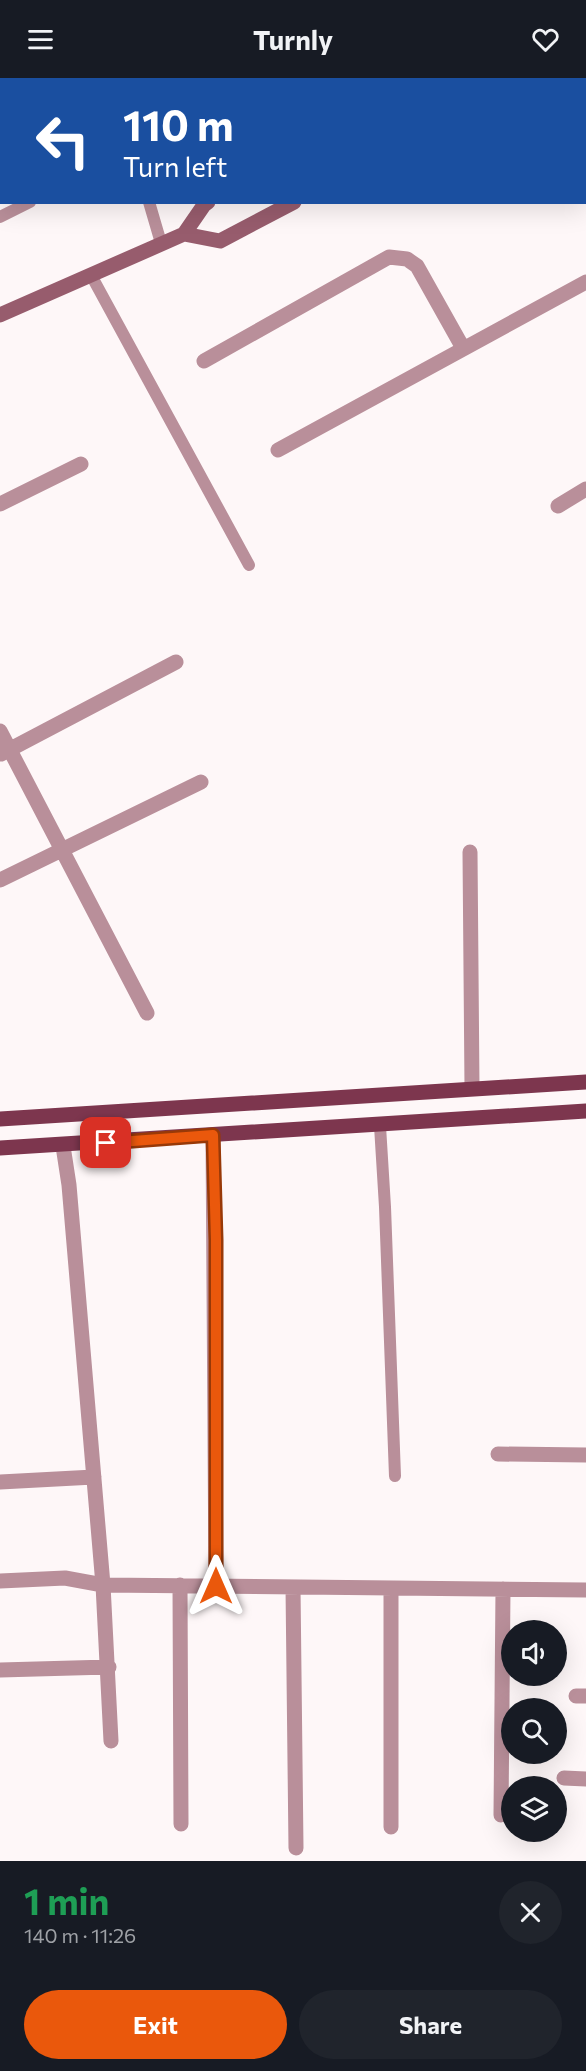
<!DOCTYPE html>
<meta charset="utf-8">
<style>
body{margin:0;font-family:Commissioner,sans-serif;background:#20242c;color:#f1f3f6;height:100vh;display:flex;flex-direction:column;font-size:22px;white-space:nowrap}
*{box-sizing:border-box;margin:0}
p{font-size:20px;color:#9ea1a6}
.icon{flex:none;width:33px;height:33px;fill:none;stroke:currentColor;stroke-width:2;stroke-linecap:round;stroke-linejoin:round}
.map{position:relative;height:1783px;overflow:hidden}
.sheet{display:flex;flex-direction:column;background:#171b24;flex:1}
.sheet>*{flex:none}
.banner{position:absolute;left:0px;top:0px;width:586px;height:126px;box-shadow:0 6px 24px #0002;background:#1a4fa0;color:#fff;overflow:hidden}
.buttons{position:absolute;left:501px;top:1542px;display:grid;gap:12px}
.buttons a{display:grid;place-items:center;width:66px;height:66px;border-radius:50%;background:#171b24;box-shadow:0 6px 24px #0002;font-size:30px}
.pin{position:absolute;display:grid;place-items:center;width:51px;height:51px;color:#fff;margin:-26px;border-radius:12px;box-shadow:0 3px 9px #0006}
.me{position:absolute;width:66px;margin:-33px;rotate:0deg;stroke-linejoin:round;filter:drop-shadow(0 0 4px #0008)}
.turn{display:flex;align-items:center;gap:21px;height:126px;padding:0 24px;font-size:27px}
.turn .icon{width:78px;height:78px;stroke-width:2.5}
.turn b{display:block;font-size:42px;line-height:51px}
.round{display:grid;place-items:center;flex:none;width:63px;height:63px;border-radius:32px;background:#20242c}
.overview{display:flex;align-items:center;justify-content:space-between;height:102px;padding:0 24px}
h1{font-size:36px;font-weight:700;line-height:45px;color:#1e9e55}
.button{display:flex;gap:12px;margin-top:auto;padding:12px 24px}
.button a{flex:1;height:69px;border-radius:36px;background:#ea580c;color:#fff;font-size:24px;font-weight:700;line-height:69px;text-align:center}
.button a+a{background:#20242c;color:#f1f3f6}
header{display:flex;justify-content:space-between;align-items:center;height:78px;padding:0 24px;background:#171b24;font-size:27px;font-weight:700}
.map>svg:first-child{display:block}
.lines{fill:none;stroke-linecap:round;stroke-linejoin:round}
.lane{stroke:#b98f9a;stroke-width:12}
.street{stroke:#b98f9a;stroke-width:15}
.secondary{stroke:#975c6d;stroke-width:15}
.primary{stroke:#7d364e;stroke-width:15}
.route-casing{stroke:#983908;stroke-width:15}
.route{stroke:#ea580c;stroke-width:10}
</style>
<header><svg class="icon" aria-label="menu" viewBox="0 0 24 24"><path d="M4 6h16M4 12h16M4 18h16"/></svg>Turnly<svg class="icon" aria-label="heart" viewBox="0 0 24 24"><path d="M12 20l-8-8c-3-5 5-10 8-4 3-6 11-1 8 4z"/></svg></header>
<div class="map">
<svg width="586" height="1783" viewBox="0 0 586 1783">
<rect width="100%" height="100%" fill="#fef7f8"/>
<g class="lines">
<!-- lane -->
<path class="lane" d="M34 0 35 2
M98 0 99 2
M164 0 165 2
M306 2 309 0
M0 69 2 68
M149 124 161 165
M0 139 30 124
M91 197 249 487
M380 1048 385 1129 395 1398"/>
<!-- street -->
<path class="street" d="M204 283 389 179 407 181 417 188 463 270
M278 372 586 204
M0 426 81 386
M558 428 586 411
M0 653 147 935
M1 676 176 584
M470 774 472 1010
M0 802 201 704
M213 1057 216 1508
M63 1068 69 1107 103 1507 586 1512
M498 1376 586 1377
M0 1404 94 1399
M0 1503 65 1500 103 1507 111 1663
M180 1507 181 1746
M293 1509 296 1770
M391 1510V1749
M0 1592 109 1589
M576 1618H586
M564 1700 586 1701
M501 1737 503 1511"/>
<!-- secondary -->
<path class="secondary" d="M371 0V2
M454 2 457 0
M537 2 540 0
M184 156 204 127 208 124
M0 237 184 156 220 163 294 124"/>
<!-- primary -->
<path class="primary" d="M0 1041 586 1004
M0 1070 586 1033"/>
</g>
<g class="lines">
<!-- route casing -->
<g class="route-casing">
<path id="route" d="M106 1065 213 1057 216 1162V1508"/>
</g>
<!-- route -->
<use href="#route" class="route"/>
</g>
</svg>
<div class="buttons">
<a><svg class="icon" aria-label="sound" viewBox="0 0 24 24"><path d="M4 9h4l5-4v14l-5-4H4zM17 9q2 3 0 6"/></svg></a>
<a><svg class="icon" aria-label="search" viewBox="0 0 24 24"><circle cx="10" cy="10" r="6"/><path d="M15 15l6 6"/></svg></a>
<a><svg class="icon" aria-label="layers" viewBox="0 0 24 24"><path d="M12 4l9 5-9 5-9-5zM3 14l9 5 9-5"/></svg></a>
</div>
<div class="pin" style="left:106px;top:1065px;background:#d93025"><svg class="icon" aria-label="arrive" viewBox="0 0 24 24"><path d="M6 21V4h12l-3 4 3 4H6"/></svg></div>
<svg class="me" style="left:216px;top:1508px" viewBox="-20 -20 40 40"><path d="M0-17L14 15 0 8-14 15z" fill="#ea580c" stroke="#fff" stroke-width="4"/></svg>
<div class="banner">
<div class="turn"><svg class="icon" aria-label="left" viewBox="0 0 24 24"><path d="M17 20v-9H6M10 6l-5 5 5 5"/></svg><div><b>110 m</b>Turn left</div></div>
</div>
</div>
<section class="sheet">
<div class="overview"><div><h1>1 min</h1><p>140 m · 11:26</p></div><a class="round"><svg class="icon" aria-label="close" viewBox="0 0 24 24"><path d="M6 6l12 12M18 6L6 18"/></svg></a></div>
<div class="button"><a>Exit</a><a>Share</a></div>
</section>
